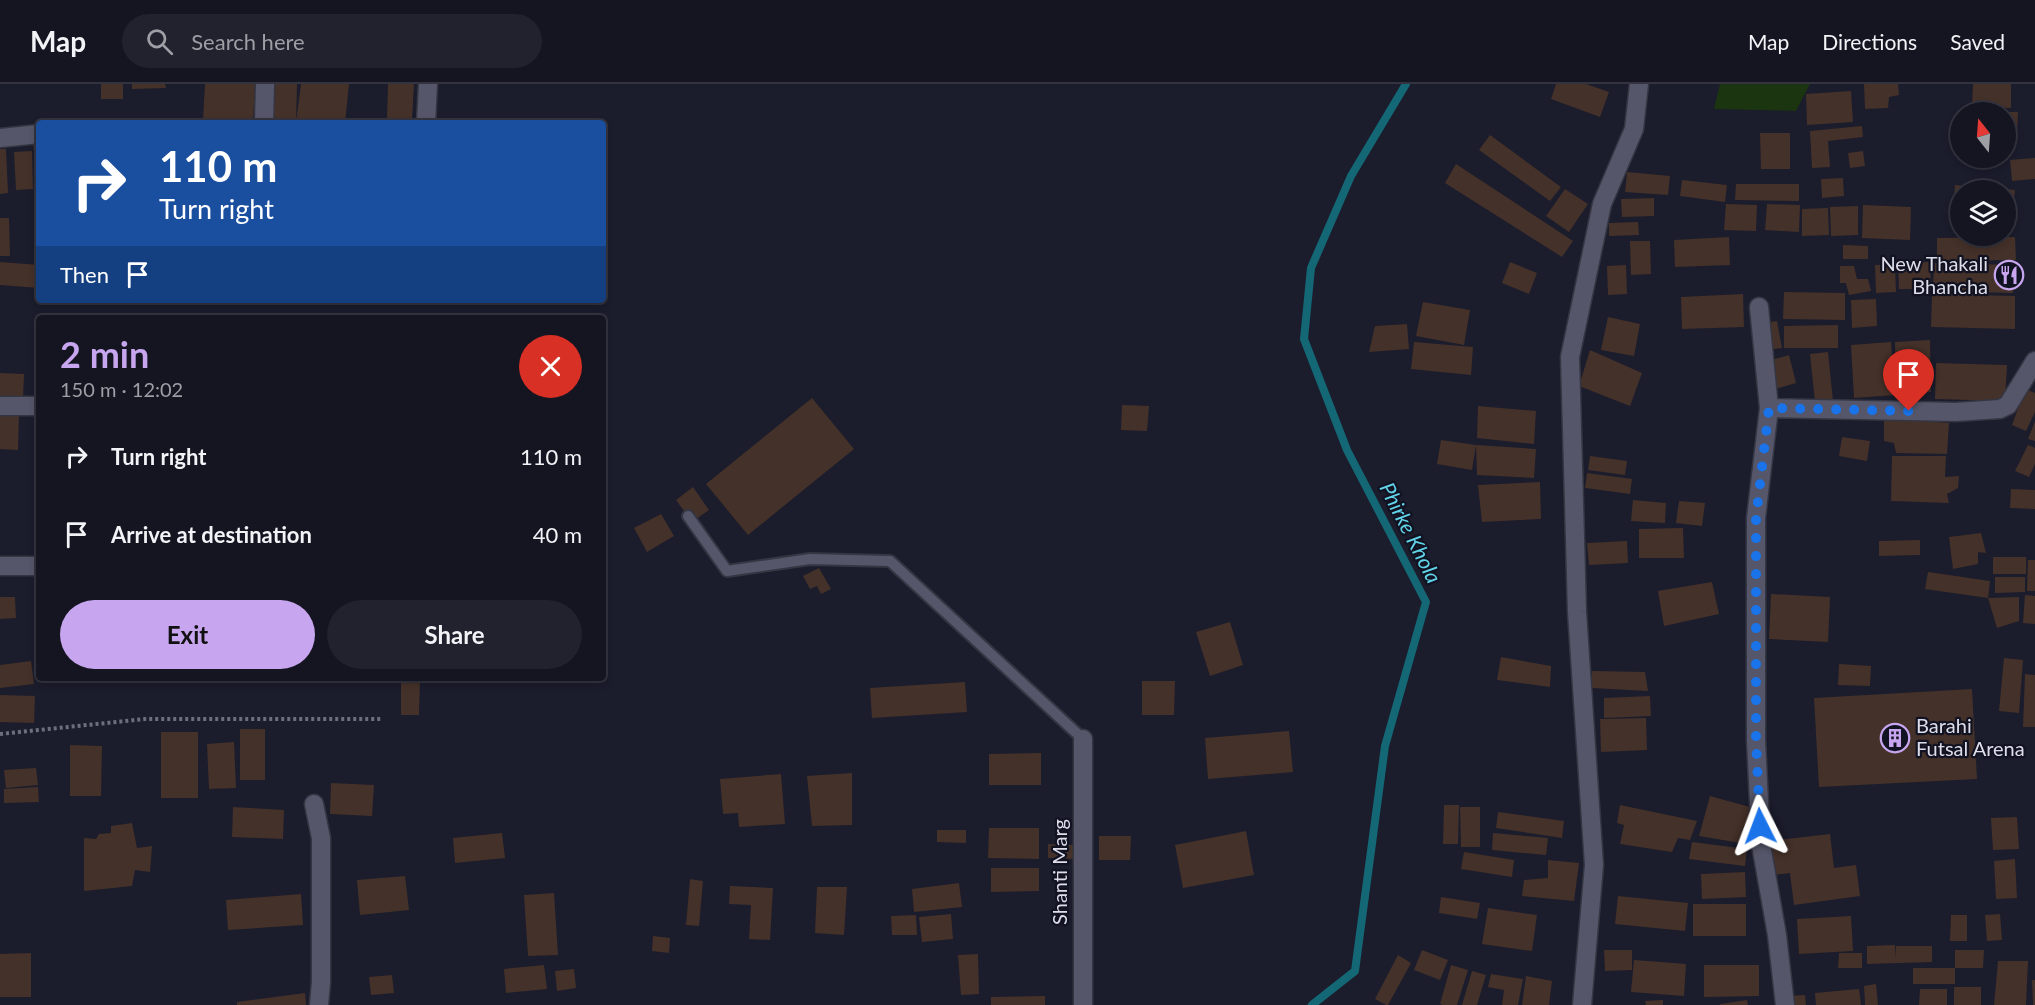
<!DOCTYPE html>
<meta charset="utf-8">
<style>
body{margin:0;font-family:Lato,sans-serif;background:#21222e;color:#f1f3f6;height:100vh;display:flex;flex-direction:column;font-size:22px;white-space:nowrap}
*{box-sizing:border-box;margin:0}
p{font-size:20px;color:#9d9fa5}
.icon{flex:none;width:33px;height:33px;fill:none;stroke:currentColor;stroke-width:2;stroke-linecap:round;stroke-linejoin:round}
.map{position:relative;flex:1;overflow:hidden}
.side{position:absolute;left:36px;top:231px;width:570px;height:366px;display:flex;flex-direction:column;background:#141521;border-radius:6px;box-shadow:0 3px 9px #0003,0 0 0 2px #33343f}
.side>*{flex:none}
.hud{position:absolute;left:36px;top:36px;width:570px;height:183px;border-radius:6px;box-shadow:0 3px 9px #0003,0 0 0 2px #33343f;background:#1a4fa0;color:#fff;overflow:hidden}
.needle{width:39px;rotate:343deg}
.tools{position:absolute;left:1950px;top:18px;display:grid;gap:12px}
.tools a{display:grid;place-items:center;width:66px;height:66px;border-radius:50%;background:#141521;box-shadow:0 3px 9px #0003,0 0 0 2px #33343f;font-size:30px}
.pin{position:absolute;display:grid;place-items:center;width:51px;height:51px;color:#fff;margin:-62px -26px;border-radius:50% 50% 50% 0;rotate:-45deg;box-shadow:0 0 6px #0007}
.pin .icon{rotate:45deg}
.me{position:absolute;width:66px;margin:-33px;rotate:357deg;stroke-linejoin:round;filter:drop-shadow(0 0 4px #0008)}
.turn{display:flex;align-items:center;gap:21px;height:126px;padding:0 24px;font-size:27px}
.turn .icon{width:78px;height:78px;stroke-width:2.5}
.turn b{display:block;font-size:42px;line-height:51px}
.then{display:flex;align-items:center;height:57px;padding:0 24px;background:#0003;gap:12px;font-size:22px}
.round{display:grid;place-items:center;flex:none;width:63px;height:63px;border-radius:32px;background:#21222e}
.summary{display:flex;align-items:center;justify-content:space-between;height:102px;padding:0 24px}
h1{font-size:36px;font-weight:700;line-height:45px;color:#c7a6ef}
.cta{display:flex;gap:12px;margin-top:auto;padding:12px 24px}
.cta a{flex:1;height:69px;border-radius:36px;background:#c7a6ef;color:#111;font-size:24px;font-weight:700;line-height:69px;text-align:center}
.cta a+a{background:#21222e;color:#f1f3f6}
ul{padding:0;list-style:none}
li{display:flex;align-items:center;gap:18px;height:78px;padding:0 24px}
li div{flex:1}
li b{display:block;font-size:22px}
li em{font-style:normal}
header{display:flex;align-items:center;gap:36px;box-sizing:border-box;height:84px;padding:0 30px;background:#141521;border-bottom:2px solid #33343f}
header strong{font-size:28px}
nav{display:flex;gap:33px;margin-inline-start:auto;font-size:21px}
.search{width:420px;height:54px;background:#21222e;display:flex;align-items:center;gap:15px;box-sizing:border-box;padding:0 21px;border-radius:33px;color:#9d9fa5;font-size:22px}
.map>svg:first-child{display:block}
.green{fill:#1a350f}
.lines{fill:none;stroke-linecap:round;stroke-linejoin:round}
.stream{stroke:#146775;stroke-width:8}
.building{fill:#443129}
.lane-casing{stroke:#353643;stroke-width:14}
.street-casing{stroke:#353643;stroke-width:21}
.path{stroke:#6e6f7d;stroke-width:4;stroke-dasharray:3 3;stroke-linecap:butt}
.lane{stroke:#555669;stroke-width:10}
.street{stroke:#555669;stroke-width:18}
.route{stroke:#1a73e8;stroke-width:10;stroke-dasharray:0 18}
.labels{text-anchor:middle;stroke-width:4.5;stroke-linejoin:round;paint-order:stroke}
.poi-label{font-size:20px;fill:#dddee9;stroke:#121322;text-anchor:end}
.street-label{font-size:20px;fill:#dddee9;stroke:#121322}
.water-label{font-size:21px;font-style:italic;fill:#62d4e9;stroke:#121322}
</style>
<header>
<strong>Map</strong>
<div class="search"><svg class="icon" aria-label="search" viewBox="0 0 24 24"><circle cx="10" cy="10" r="6"/><path d="M15 15l6 6"/></svg>Search here</div>
<nav><a>Map</a><a>Directions</a><a>Saved</a></nav>
</header>
<div class="map">
<svg width="2035" height="921" viewBox="0 0 2035 921">
<rect width="100%" height="100%" fill="#1b1c2c"/>
<!-- green -->
<path class="green" d="M1720 0H1810L1796 27 1714 25Z"/>
<g class="lines">
<!-- stream -->
<path class="stream" d="M1312 921 1355 887 1385 662 1426 518 1347 366 1304 255 1311 184 1351 92 1406 0"/>
</g>
<!-- building -->
<path class="building" d="M101 0H123V15H101Z
M132 0H165L166 4 132 5Z
M205 0H255L253 38 203 36Z
M272 0H297L296 39H272Z
M301 0H349L345 39 296 38Z
M388 0H414L412 35 387 34Z
M1556 0H1586L1609 8 1600 33 1551 15Z
M1864 0H1898L1899 11 1889 13 1888 24 1865 25Z
M1973 0H2011V24L1972 23Z
M1851 7 1853 38 1807 41 1806 10Z
M2006 28H2018L2017 52H2006Z
M1862 42 1863 53 1828 57 1830 83 1812 84 1810 47Z
M1760 49H1790V85H1761Z
M1490 51 1561 103 1550 117 1479 66Z
M39 59V94H38L33 60Z
M0 65H6L8 109 0 110Z
M32 67 33 105 16 106 14 68Z
M1863 67 1865 82 1850 84 1848 69Z
M2035 74V95L2012 97 2010 76Z
M1456 80 1573 157 1562 173 1445 99Z
M1627 88 1670 92 1668 111 1625 108Z
M1843 94 1844 112 1822 114 1821 95Z
M1682 96 1727 101 1725 118 1680 112Z
M1736 100H1799V117L1735 116Z
M1955 101 2001 105V106H1960V132L1953 131Z
M1565 105 1588 120 1569 148 1546 132Z
M2006 105 2015 106 2012 135H2006Z
M1654 114V132L1622 133 1621 115Z
M1726 120 1757 121 1756 147 1724 146Z
M1767 120 1800 121 1799 148 1765 146Z
M1863 121 1911 123 1910 156 1862 154Z
M1858 122V151L1831 152 1830 123Z
M1828 124 1829 151 1802 152V125Z
M0 134H9L10 172H0Z
M1638 138 1639 151 1609 152V139Z
M37 144H39V175H35Z
M1729 153 1730 181 1675 183 1674 156Z
M2015 153 2016 176 1937 177V154Z
M1630 157H1650L1651 190 1631 191Z
M1843 161 1868 162V175H1843Z
M0 178 39 181V204L0 201Z
M1510 178 1537 189 1529 210 1502 199Z
M1930 178 1931 205H1899L1898 179Z
M1934 179 2014 181 2013 209 1933 207Z
M1895 180 1896 208 1876 209 1875 181Z
M1626 181 1627 210 1608 211 1607 182Z
M1840 182H1854L1857 195H1868L1871 207 1849 211 1846 199H1840Z
M1784 208 1845 209V236L1783 235Z
M1743 210 1744 243 1682 245 1681 213Z
M1932 210 2015 212V245L1931 243Z
M1876 215 1877 242 1852 244 1851 216Z
M1423 218 1470 226 1464 261 1416 252Z
M1608 233 1640 240 1634 272 1601 266Z
M1777 237 1782 264 1767 266 1762 239Z
M1407 240 1409 265 1369 268 1375 242Z
M1838 241V264H1784V242Z
M1930 256 1931 308 1896 309 1895 258Z
M1414 258 1473 263 1471 291 1411 285Z
M1891 258 1895 311 1854 314 1851 261Z
M1590 266 1642 289 1630 322 1579 302Z
M1828 268 1833 317 1815 318 1810 270Z
M1789 271 1796 299 1775 305 1768 277Z
M1936 279 2007 281 2005 317 1935 315Z
M0 289 24 290 23 315 0 314Z
M2025 305 2035 309V328L2026 347 2012 341Z
M812 314 854 365 748 451 706 400Z
M1122 321 1149 322 1147 347 1121 346Z
M1478 322 1536 327 1534 360 1477 354Z
M19 330 18 366 0 365V331Z
M1884 334 1949 339 1947 370 1896 369 1894 359 1884 357Z
M2035 337V357L2028 355Z
M1842 353 1870 357 1867 377 1839 372Z
M1441 356 1476 361 1472 386 1437 380Z
M1476 361 1536 365 1534 394 1477 391Z
M2028 361 2035 364V380L2029 393 2015 387Z
M1590 372 1627 377 1625 391 1588 386Z
M1892 372H1946L1945 393 1959 392 1958 404 1947 410 1949 419 1891 417Z
M1587 389 1632 395 1630 410 1585 404Z
M1540 398 1541 435 1482 438 1478 401Z
M693 403 709 426 692 438 676 416Z
M2011 405 2035 406V425L2010 424Z
M1633 416 1666 419 1665 439 1631 437Z
M1679 417 1705 419 1702 442 1676 439Z
M661 430 674 452 647 468 634 444Z
M1683 444 1684 474H1639V445Z
M1981 449 1986 469 1978 468V480L1953 485 1949 453Z
M1920 456V471L1879 472V457Z
M1627 457 1628 479 1589 481 1587 459Z
M1993 473H2026V490H1993Z
M2028 476H2035V507H2027Z
M819 484 831 505 821 510 817 502 810 505 803 492Z
M1928 488 1990 497 1988 514 1925 505Z
M1995 493H2025V508L1995 509Z
M1712 498 1719 530 1664 542 1658 507Z
M1771 510 1830 513 1828 558 1769 555Z
M2025 511 2035 512V540L2023 539Z
M0 513H15L16 534 0 535Z
M2019 513V537L1997 544 1988 514Z
M1230 538 1243 581 1210 592 1196 548Z
M34 567H39V593H36Z
M1501 573 1551 582 1550 603 1497 596Z
M2004 574 2023 576 2019 629 1999 627Z
M31 577 34 600 0 604V581Z
M1839 580 1871 582 1870 602 1838 601Z
M1592 587 1645 588 1648 607 1592 604Z
M2025 590 2035 591V643H2023Z
M401 594H420L419 631H401Z
M1142 597H1175L1174 631H1142Z
M965 598 967 628 872 634 870 604Z
M1972 605 1977 695 1819 703 1814 614Z
M0 611 35 612 34 639 0 638Z
M1650 612 1651 632 1604 634V614Z
M1646 634 1647 666 1601 668 1600 635Z
M240 645H265V696H240Z
M1289 647 1293 688 1208 695 1205 654Z
M161 648H198V714H161Z
M234 658 236 704 209 705 207 660Z
M70 661 102 662 101 712H70Z
M1041 669V701H989V670Z
M36 684 38 701 6 704 4 686Z
M852 689V741L812 742 807 692Z
M781 690 785 740 739 743 738 729 723 730 720 695Z
M331 699 374 701 372 732 330 730Z
M38 703 39 718 4 719V705Z
M1710 712 1757 725 1746 760 1699 752Z
M1444 721H1459L1458 760H1443Z
M1620 721 1697 737 1690 756 1678 754 1672 768 1620 760 1624 741 1617 739Z
M233 723 284 726 283 755 232 753Z
M1460 723H1480V763H1461Z
M1498 728 1564 737 1562 754 1496 744Z
M2017 733 2019 765 1993 766 1991 734Z
M132 739 137 764 152 762 150 788 135 786 132 802 84 807V754L96 755 99 750 111 749V742Z
M989 744H1039V775L988 774Z
M937 746H966V759L937 758Z
M1246 747 1254 791 1183 804 1175 761Z
M502 749 505 774 455 779 453 754Z
M1493 749 1548 754 1546 771 1492 766Z
M1830 750 1834 784 1856 781 1860 812 1794 821 1790 789 1773 791 1770 757Z
M1099 752H1131L1130 776H1099Z
M1692 758 1747 765 1745 782 1689 775Z
M1048 760 1076 761V775L1048 774Z
M1464 768 1514 776 1512 793 1461 785Z
M2015 775 2017 814 1996 815 1994 777Z
M1548 776 1579 779 1574 817 1522 812 1524 796 1548 794Z
M991 784H1039V807L991 808Z
M1745 788 1746 813 1702 815 1701 790Z
M405 792 409 826 360 831 357 796Z
M690 795 703 797 699 842 686 841Z
M959 799 962 823 914 828 912 805Z
M730 802 773 804 770 856 749 855 751 821 729 820Z
M817 803H847L844 851 815 849Z
M554 809 558 871 528 872 524 811Z
M301 810 303 841 228 846 226 816Z
M1618 812 1688 819 1685 847 1615 840Z
M1441 813 1480 819 1477 835 1439 829Z
M1693 820H1746V852H1693Z
M1488 824 1537 831 1532 867 1482 860Z
M951 830 953 855 922 858 919 833Z
M2000 830 2002 856 1987 857 1985 831Z
M916 831 917 851H892L891 832Z
M1951 831H1967V857H1950Z
M1851 832 1853 867 1799 870 1797 835Z
M653 852 670 854 669 869 652 867Z
M1895 861V874L1896 862H1932V878L1867 880V862Z
M1422 866 1448 876 1440 896 1414 886Z
M1604 866H1632V886L1605 887Z
M1955 866H1984L1983 884H1955Z
M31 869V913H0V870Z
M1839 869H1862V884H1838Z
M978 870 979 910 961 911 958 871Z
M1398 871 1411 879 1388 921H1386L1375 915Z
M1634 876 1686 880 1684 912 1631 908Z
M1998 877H2028L2026 921H1994Z
M544 881 547 905 506 909 504 885Z
M1451 881 1468 886 1457 921H1443L1440 920Z
M1704 881H1759V912L1704 913Z
M1913 884H1955V900H1913Z
M574 885 576 904 557 907 555 887Z
M1472 887 1486 891 1477 921H1462Z
M1491 890 1523 895 1518 921H1502L1504 906 1488 903Z
M392 891 394 909 371 911 369 893Z
M1526 892 1552 897 1549 921H1522Z
M2032 896H2035V921H2033Z
M1876 900 1878 921H1865L1864 902Z
M1954 903H1981V921H1954Z
M1859 905 1861 921H1816L1815 909Z
M1920 905H1947V921H1919Z
M305 909 306 921H237V918Z
M1805 911 1806 921H1789L1788 912Z
M1045 912V921H991V913Z
M1663 916V921H1646L1645 917Z
M1747 916 1748 921H1720V920Z"/>
<g class="lines">
<!-- lane casing -->
<g class="lane-casing">
<path id="lane" d="M688 432 727 487 810 475 890 477 1083 655"/>
</g>
<!-- street casing -->
<g class="street-casing">
<path id="street" d="M264 39 265 0
M426 39 428 0
M0 54 39 50
M1759 223 1769 324 1756 434V656L1761 761 1777 851 1785 921
M0 322H39
M1769 324 1956 328 2000 325 2008 321 2035 277
M0 482H39
M314 720 321 754V898L319 921
M1083 921V655
M1582 921 1594 781 1577 528 1570 273 1602 120 1634 45 1639 0"/>
</g>
<!-- path -->
<path class="path" d="M0 650 145 635H382"/>
<!-- lane -->
<use href="#lane" class="lane"/>
<!-- street -->
<use href="#street" class="street"/>
</g>
<g class="lines">
<!-- route -->
<path class="route" d="M1760 742 1756 656V434L1769 324 1909 327"/>
</g>
<!-- icons -->
<defs>
<g id="restaurant-ring" transform="scale(1.5)"><circle r="9.5" fill="#121322" stroke="#c7a6ef" stroke-width="1.5"/><path d="M-5-6h1v4h1v-4h1v4h1v-4h1v5L-1.5 .5V6h-2V.5L-5-1ZM5-6V6H3V1.5H1.5Q1.5-4 5-6Z" fill="#c7a6ef"/></g>
<g id="building-ring" transform="scale(1.5)"><circle r="9.5" fill="#121322" stroke="#c7a6ef" stroke-width="1.5"/><path d="M-4-6H4V6H1V3H-1V6H-4ZM-2.5-4.3h1.7v1.8h-1.7ZM.8-4.3h1.7v1.8H.8ZM-2.5-1h1.7V.8h-1.7ZM.8-1h1.7V.8H.8Z" fill="#c7a6ef"/></g>
</defs>
<g fill-rule="evenodd">
<use href="#restaurant-ring" x="2009" y="191"/>
<use href="#building-ring" x="1895" y="654"/>
</g>
<g class="labels">
<!-- poi labels -->
<g class="poi-label">
<text x="1988" y="187">New Thakali<tspan x="1988" dy="23">Bhancha</tspan></text>
<text x="1916" y="649" text-anchor="start">Barahi<tspan x="1916" dy="23">Futsal Arena</tspan></text>
</g>
<!-- street labels -->
<g class="street-label">
<text transform="translate(1060 788) rotate(-90)" y="7">Shanti Marg</text>
</g>
<!-- water labels -->
<g class="water-label">
<text transform="translate(1410 449) rotate(63)" y="7">Phirke Khola</text>
</g>
</g>
</svg>
<div class="tools">
<a><svg class="needle" viewBox="-14 -14 28 28"><path d="M0-13l5 13h-10z" fill="#e53935"/><path d="M0 13l5-13h-10z" fill="#9d9fa5"/></svg></a>
<a><svg class="icon" aria-label="layers" viewBox="0 0 24 24"><path d="M12 4l9 5-9 5-9-5zM3 14l9 5 9-5"/></svg></a>
</div>
<div class="pin" style="left:1909px;top:327px;background:#d93025"><svg class="icon" aria-label="arrive" viewBox="0 0 24 24"><path d="M6 21V4h12l-3 4 3 4H6"/></svg></div>
<svg class="me" style="left:1760px;top:742px" viewBox="-20 -20 40 40"><path d="M0-17L14 15 0 8-14 15z" fill="#1a73e8" stroke="#fff" stroke-width="4"/></svg>
<div class="hud">
<div class="turn"><svg class="icon" aria-label="right" viewBox="0 0 24 24"><path d="M7 20v-9h11M14 6l5 5-5 5"/></svg><div><b>110 m</b>Turn right</div></div>
<div class="then">Then<svg class="icon" aria-label="arrive" viewBox="0 0 24 24"><path d="M6 21V4h12l-3 4 3 4H6"/></svg></div>
</div>
<section class="side">
<div class="summary"><div><h1>2 min</h1><p>150 m · 12:02</p></div><a class="round" style="background:#d93025;color:#fff"><svg class="icon" aria-label="close" viewBox="0 0 24 24"><path d="M6 6l12 12M18 6L6 18"/></svg></a></div>
<ul>
<li><svg class="icon" aria-label="right" viewBox="0 0 24 24"><path d="M7 20v-9h11M14 6l5 5-5 5"/></svg><div><b>Turn right</b></div><em>110 m</em></li>
<li><svg class="icon" aria-label="arrive" viewBox="0 0 24 24"><path d="M6 21V4h12l-3 4 3 4H6"/></svg><div><b>Arrive at destination</b></div><em>40 m</em></li>
</ul>
<div class="cta"><a>Exit</a><a>Share</a></div>
</section>
</div>
